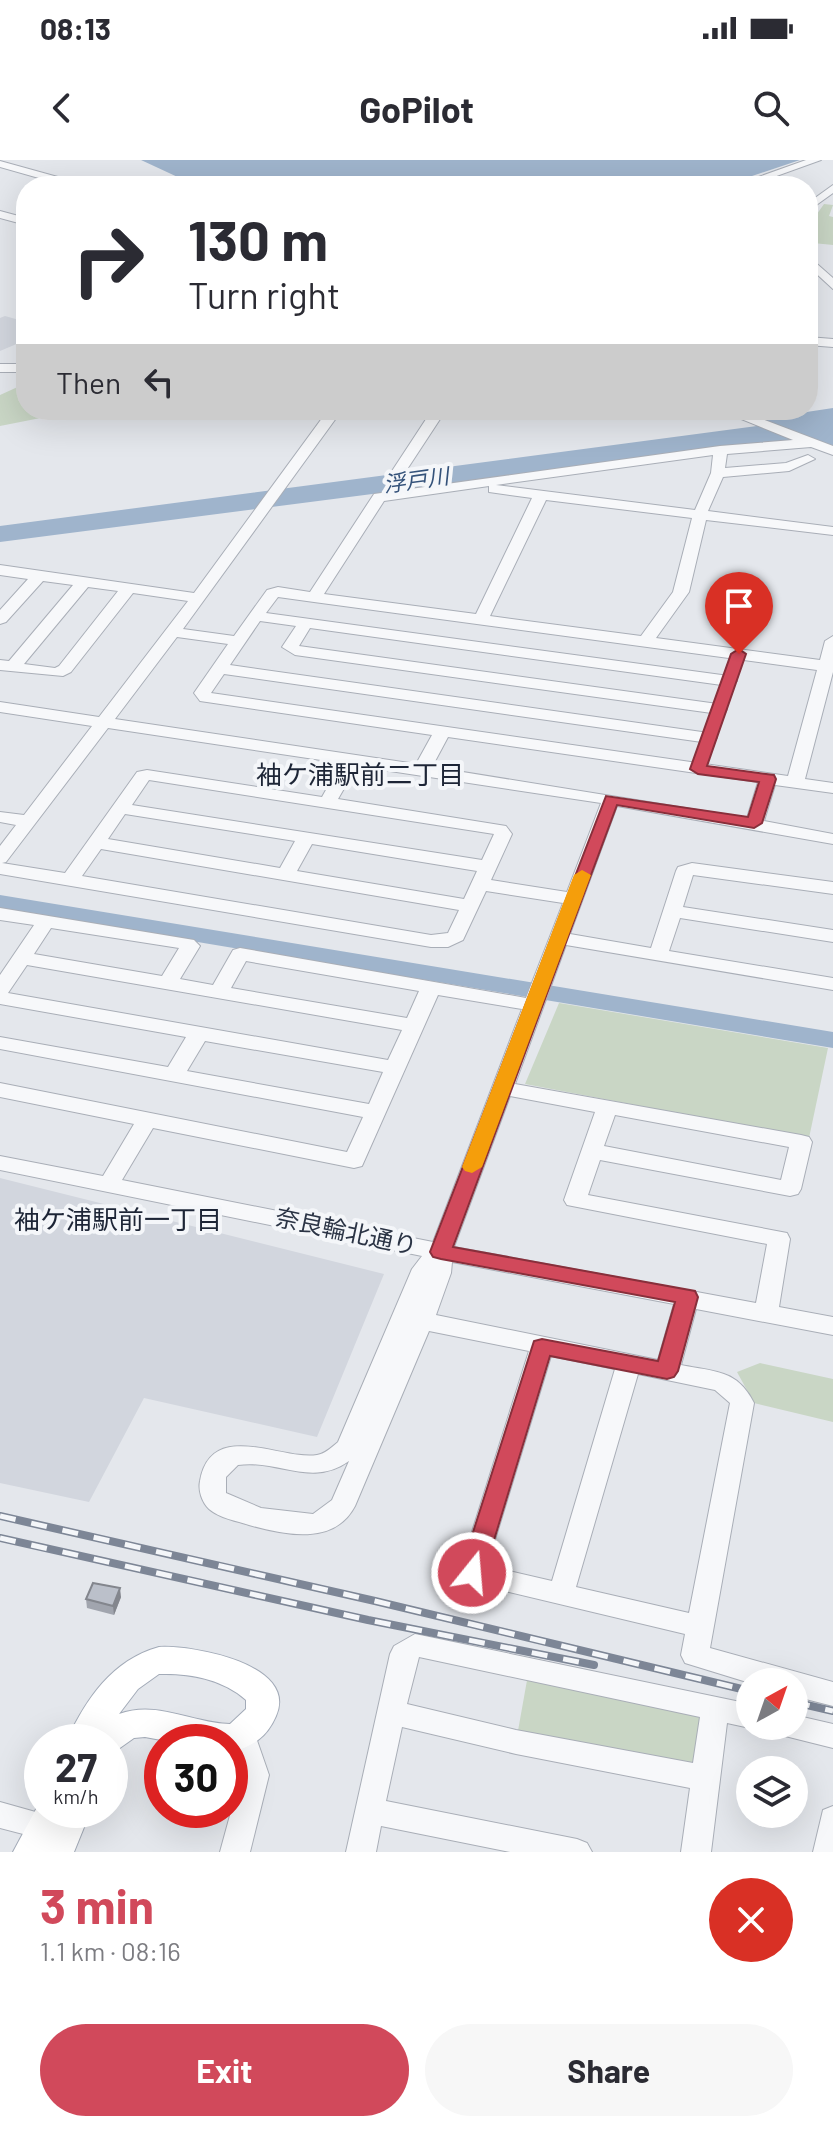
<!DOCTYPE html>
<meta charset="utf-8">
<style>
body{margin:0;font-family:Barlow,"Noto Sans JP",sans-serif;background:#f7f7f7;color:#2b2b33;height:100vh;display:flex;flex-direction:column;font-size:30px;white-space:nowrap}
*{box-sizing:border-box;margin:0}
p{font-size:26px;color:#7c7c81}
.icon{flex:none;width:44px;height:44px;fill:none;stroke:currentColor;stroke-width:2;stroke-linecap:round;stroke-linejoin:round}
.map{position:relative;height:1692px;overflow:hidden}
.side{display:flex;flex-direction:column;background:#fff;flex:1}
.side>*{flex:none}
.banner{position:absolute;left:16px;top:16px;width:802px;height:244px;border-radius:32px;box-shadow:0 8px 32px #0002;background:#fff;color:#2b2b33;overflow:hidden}
.needle{width:52px;rotate:40deg}
.buttons{position:absolute;left:736px;top:1508px;display:grid;gap:16px}
.buttons a{display:grid;place-items:center;width:72px;height:72px;border-radius:50%;background:#fff;box-shadow:0 8px 32px #0002;font-size:40px}
.speed{position:absolute;left:24px;top:1564px;display:flex;gap:16px;font-size:40px;font-weight:700;text-align:center}
.speed>*{display:grid;place-content:center;width:104px;height:104px;border-radius:50%;background:#fff;box-shadow:0 8px 32px #0002;line-height:1}
.speed small{font-size:20px;font-weight:400}
.speed .limit{border:12px solid #d22;background:#fff;color:#111}
.pin{position:absolute;display:grid;place-items:center;width:68px;height:68px;color:#fff;margin:-82px -34px;border-radius:50% 50% 50% 0;rotate:-45deg;box-shadow:0 0 8px #0007}
.pin .icon{rotate:45deg}
.me{position:absolute;width:88px;margin:-44px;rotate:17deg;stroke-linejoin:round;filter:drop-shadow(0 0 6px #0008)}
.turn{display:flex;align-items:center;gap:28px;height:168px;padding:0 40px;font-size:36px}
.turn .icon{width:104px;height:104px;stroke-width:2.5}
.turn b{display:block;font-size:56px;line-height:68px}
.then{display:flex;align-items:center;height:76px;padding:0 40px;background:#0003;gap:16px;font-size:30px}
.round{display:grid;place-items:center;flex:none;width:84px;height:84px;border-radius:42px;background:#f7f7f7}
.summary{display:flex;align-items:center;justify-content:space-between;height:136px;padding:0 40px}
h1{font-size:48px;font-weight:700;line-height:60px;color:#d1495b}
.cta{display:flex;gap:16px;margin-top:auto;padding:16px 40px}
.cta a{flex:1;height:92px;border-radius:48px;background:#d1495b;color:#fff;font-size:32px;font-weight:700;line-height:92px;text-align:center}
.cta a+a{background:#f7f7f7;color:#2b2b33}
.status{display:flex;justify-content:space-between;align-items:center;height:56px;padding:0 40px;background:#fff;direction:ltr}
.status svg{height:22px;fill:currentColor}
header{display:flex;justify-content:space-between;align-items:center;height:104px;padding:0 40px;background:#fff;font-size:36px;font-weight:700}
.map>svg:first-child{display:block}
.built{fill:#d2d6de}
.green{fill:#c9d6c5}
.water{fill:#9fb4cc}
.lines{fill:none;stroke-linecap:round;stroke-linejoin:round}
.river{fill:#9fb4cc;fill-rule:evenodd}
.minor-casing{stroke:#a9aeb7;stroke-width:2}
.major-casing{stroke:#a3abb8;stroke-width:2}
.minor{fill:#f7f8fa;fill-rule:evenodd}
.major{fill:#fff;fill-rule:evenodd}
.rail-casing{stroke:#7d8696;stroke-width:8}
.rail{stroke:#f4f6f9;stroke-width:5;stroke-dasharray:16;stroke-linecap:butt}
.wall{fill:#a1a5ae}
.shaded-wall{fill:#83868d}
.building{fill:#bbc0ca;stroke:#83868d;stroke-width:2}
.route{fill:#d1495b;stroke:#882f3b;stroke-width:2}
.slow{fill:#f59e0b}
.labels{text-anchor:middle;stroke-width:8;stroke-linejoin:round;paint-order:stroke}
.far-water-label{font-size:22px;font-style:italic;fill:#34527a;stroke:#f4f6f9}
.street-label{font-size:24px;fill:#2b3445;stroke:#f4f6f9}
.neighbourhood-label{font-size:26px;fill:#1d2536;stroke:#f4f6f9}
</style>
<div class="status"><b>08:13</b><svg viewBox="0 0 49 12"><path d="M0 12V9h3v3zM5 12V6h3v6zM10 12V3h3v9zM15 12V0h3v12zM26 1h20v11H26zM47 4h2v5h-2z"/></svg></div>
<header><svg class="icon" aria-label="back" viewBox="0 0 24 24"><path d="M15 5l-7 7 7 7"/></svg>GoPilot<svg class="icon" aria-label="search" viewBox="0 0 24 24"><circle cx="10" cy="10" r="6"/><path d="M15 15l6 6"/></svg></header>
<div class="map">
<svg width="833" height="1692" viewBox="0 0 833 1692">
<rect width="100%" height="100%" fill="#e4e7ec"/>
<!-- built -->
<path class="built" d="M5 156 26 162V180L0 191V158Z
M0 1018 384 1114 317 1277 144 1238 89 1342 0 1323Z"/>
<!-- green -->
<path class="green" d="M824 44 833 45 829 56 833 57V85L813 83 812 61Z
M22 225 26 226V250H81L0 266V235Z
M559 843 828 888 809 978 525 924Z
M760 1203 833 1219V1262L754 1243 737 1212Z
M529 1509 715 1547 705 1618 516 1582Z"/>
<!-- water -->
<path class="water" d="M141 0H800L722 26H197Z
M833 248V287L807 278 0 382V366L757 266 756 259 734 250H792L800 253Z"/>
<g class="lines">
<!-- river -->
<path class="river" d="M0 735 833 872V888L0 749Z"/>
<!-- minor casing -->
<g class="minor-casing">
<path id="minor" d="M806 0H821L749 26H733Z
M0 1 83 24 84 26H67L0 7Z
M833 25V33L808 51V43Z
M0 51 26 58V65L0 58Z
M808 96 833 118V129L808 106Z
M808 177 833 179V187L808 185Z
M0 204H26V212H0Z
M328 250H342L183 469 234 476 267 430 278 427 310 432 374 334 720 286 793 280 719 250H738L833 286V295L811 287 727 294 725 308 786 303 808 295 815 299 789 311 723 317 708 351 833 367V375L706 360 689 432 656 478 820 500 825 481 833 476V512L805 619 833 623V633L775 625 764 661 833 674V684L617 646 570 774 651 788 676 711 678 707 692 703 833 722V734L693 715 683 747 833 770V782L680 758 669 791 833 818V830L566 785 515 924 801 975 809 977 812 982 801 1029 798 1034 790 1036 600 1000 588 1035 787 1073 790 1079 779 1147 833 1157V1175L696 1149 681 1205C715 1212 737 1209 754 1243L710 1488 833 1522V1546L794 1536V1522L750 1523 685 1503 681 1495 685 1474 463 1421 459 1413 529 1191 429 1171 355 1346C334 1386 285 1375 249 1365 237 1361 219 1358 209 1349 202 1342 198 1331 200 1321 211 1258 282 1301 317 1295 325 1294 332 1287 338 1282L412 1109 422 1096 0 1010V996L103 1016 134 964 0 937V923L347 992 363 957 0 889V877L168 907 186 877 0 844V815L34 765 0 760V748L194 780 200 786 180 819 213 825 233 790 240 788 526 838 563 743 486 731 463 780 448 787H431L0 714V686L16 665 0 662V652L24 655 92 566 0 552V542L99 557 188 441 133 433 71 512 63 516 0 510V500L9 501 73 425 43 421 6 462 0 464V450L28 419 0 415V405L194 433ZM713 295 711 313 695 350 496 325ZM489 326V332L532 338 476 454 324 434 384 341ZM546 340 692 358 673 432 641 476 490 456ZM88 427 118 431 59 506 55 508 24 504ZM278 437 314 442 817 510 788 616 211 533 224 514 709 583 717 578 709 573 230 505 260 461 296 466 282 487 295 495 719 554 725 553 727 549 725 545 299 486 310 468 729 526 737 521 729 516 266 453ZM177 477 228 484 194 533 200 541 432 575 416 604 115 559ZM108 568 341 603 322 637 147 610 137 612 65 713 2 703 6 702ZM448 577 758 622 747 658 432 607ZM357 606 601 643 567 732 491 720 512 674 506 666 338 639ZM149 620 494 674 482 700 132 645ZM125 654 295 681 280 708 108 679ZM312 684 477 711 464 739 297 711ZM101 689 459 750 448 773 431 775 82 716ZM51 768 179 788 162 816 34 794ZM246 801 419 831 407 858 231 828ZM27 805 402 870 388 900 8 833ZM438 835 522 849 433 1082 122 1020 153 968 354 1008 362 1006ZM205 881 383 912 369 944 187 911ZM510 936 595 952 564 1040 567 1045 767 1084 756 1143 454 1087ZM615 955 789 987 781 1020 604 986ZM452 1102 674 1144 658 1200 436 1155 451 1113ZM551 1196 615 1209 552 1421 487 1406ZM638 1214 715 1230 730 1243 689 1453 576 1427ZM349 1301 332 1340 313 1354 261 1348 226 1333V1317L238 1305C277 1299 312 1328 349 1301Z
M432 250H446L404 314H394L392 311Z
M415 1474 750 1544V1566H756L750 1568 727 1563 711 1692H681L690 1628 516 1594 402 1567 386 1641 577 1679 587 1683 592 1692H510L381 1666 376 1692H346L390 1494 394 1486ZM419 1497 700 1557 693 1603 516 1570 407 1544Z
M794 1555 833 1564V1588L781 1575 777 1566H794Z
M242 1563 252 1566 269 1615 250 1692H220L241 1615 228 1575 232 1566Z
M0 1642 64 1660 69 1669 64 1678 54 1682 0 1668Z
M833 1646V1692H813L823 1650Z"/>
</g>
<!-- major casing -->
<g class="major-casing">
<path id="major" d="M159 1487C192 1485 299 1504 276 1556 266 1579 253 1585 230 1593V1582H172L145 1577 134 1578 110 1595V1582H66C86 1539 112 1500 159 1487ZM159 1514C189 1513 223 1519 246 1540V1549L230 1564C192 1563 157 1540 119 1554L138 1529Z
M42 1638V1650H91L74 1692H13Z"/>
</g>
<!-- minor -->
<use href="#minor" class="minor"/>
<!-- major -->
<use href="#major" class="major"/>
<!-- rail casing -->
<g class="rail-casing">
<path id="rail" d="M0 1356 375 1441 750 1531
M0 1378 368 1460 594 1505
M794 1542 833 1551"/>
</g>
<!-- rail -->
<use href="#rail" class="rail"/>
</g>
<!-- wall -->
<path class="wall" d="M121 1437 114 1455 87 1448 86 1439Z"/>
<!-- shaded-wall -->
<path class="shaded-wall" d="M120 1428 121 1437 114 1455 113 1446Z"/>
<!-- building -->
<path class="building" d="M93 1423 120 1428 113 1446 86 1439Z"/>
<!-- route -->
<path class="route" d="M739 489 746 494 707 606 774 615 776 619 762 663 754 668 617 645 453 1087 695 1131 698 1137 678 1211 674 1217 667 1219 550 1196 484 1413 480 1419 472 1422 463 1419 460 1413 534 1181 542 1179 658 1201 675 1142 441 1099 433 1097 430 1092 606 636 748 657 759 622 698 614 690 609 731 494Z"/>
<!-- slow -->
<path class="slow" d="M582 710 591 715 482 1007 472 1013 465 1011 462 1007 574 715Z"/>
<g class="labels">
<!-- far-water labels -->
<g class="far-water-label">
<text transform="translate(416 320) rotate(-8)" y="8">浮戸川</text>
</g>
<!-- street labels -->
<g class="street-label">
<text transform="translate(346 1072) rotate(12)" y="8">奈良輪北通り</text>
</g>
<!-- neighbourhood labels -->
<g class="neighbourhood-label">
<text x="360" y="624">袖ケ浦駅前二丁目</text>
<text x="118" y="1069">袖ケ浦駅前一丁目</text>
</g>
</g>
</svg>
<div class="buttons">
<a><svg class="needle" viewBox="-14 -14 28 28"><path d="M0-13l5 13h-10z" fill="#e53935"/><path d="M0 13l5-13h-10z" fill="#7c7c81"/></svg></a>
<a><svg class="icon" aria-label="layers" viewBox="0 0 24 24"><path d="M12 4l9 5-9 5-9-5zM3 14l9 5 9-5"/></svg></a>
</div>
<div class="speed"><div>27<small>km/h</small></div><div class="limit">30</div></div>
<div class="pin" style="left:739px;top:494px;background:#d93025"><svg class="icon" aria-label="arrive" viewBox="0 0 24 24"><path d="M6 21V4h12l-3 4 3 4H6"/></svg></div>
<svg class="me" style="left:472px;top:1413px" viewBox="-20 -20 40 40"><circle r="17" fill="#d1495b" stroke="#fff" stroke-width="3"/><path d="M0-11L8 9 0 5-8 9z" fill="#fff"/></svg>
<div class="banner">
<div class="turn"><svg class="icon" aria-label="right" viewBox="0 0 24 24"><path d="M7 20v-9h11M14 6l5 5-5 5"/></svg><div><b>130 m</b>Turn right</div></div>
<div class="then">Then<svg class="icon" aria-label="left" viewBox="0 0 24 24"><path d="M17 20v-9H6M10 6l-5 5 5 5"/></svg></div>
</div>
</div>
<section class="side">
<div class="summary"><div><h1>3 min</h1><p>1.1 km · 08:16</p></div><a class="round" style="background:#d93025;color:#fff"><svg class="icon" aria-label="close" viewBox="0 0 24 24"><path d="M6 6l12 12M18 6L6 18"/></svg></a></div>
<div class="cta"><a>Exit</a><a>Share</a></div>
</section>
